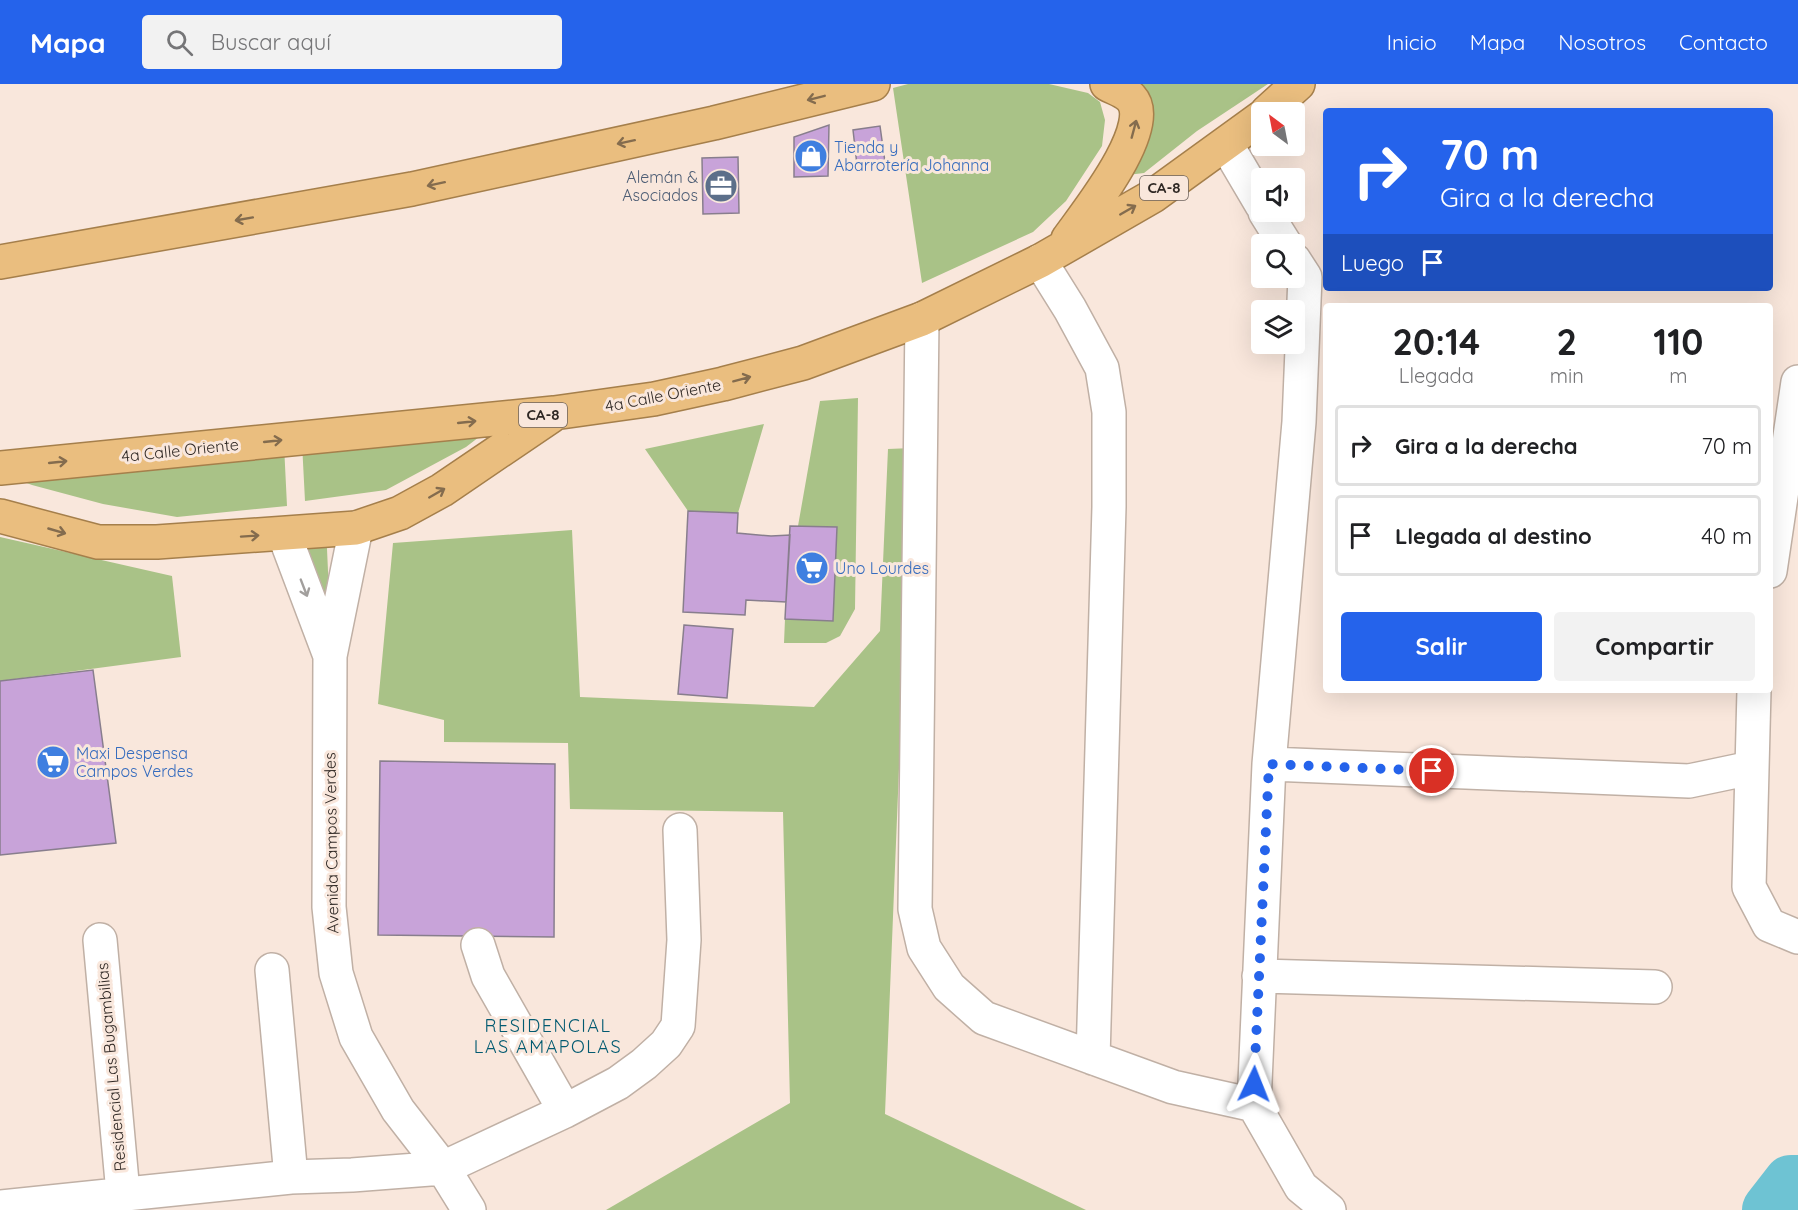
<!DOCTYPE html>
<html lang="es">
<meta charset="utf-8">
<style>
body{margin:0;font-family:Quicksand,sans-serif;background:#f2f2f2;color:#202124;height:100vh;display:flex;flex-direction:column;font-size:22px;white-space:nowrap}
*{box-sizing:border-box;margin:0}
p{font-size:20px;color:#757577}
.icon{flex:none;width:33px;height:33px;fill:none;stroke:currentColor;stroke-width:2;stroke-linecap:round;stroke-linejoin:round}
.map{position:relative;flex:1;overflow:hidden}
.drawer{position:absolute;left:1323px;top:219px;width:450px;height:390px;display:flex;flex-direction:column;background:#fff;border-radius:6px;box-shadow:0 6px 24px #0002}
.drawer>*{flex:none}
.top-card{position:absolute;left:1323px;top:24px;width:450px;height:183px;border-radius:6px;box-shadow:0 6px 24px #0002;background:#2563eb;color:#fff;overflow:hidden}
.needle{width:39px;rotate:328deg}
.fabs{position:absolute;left:1251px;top:18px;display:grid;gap:12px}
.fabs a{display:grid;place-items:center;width:54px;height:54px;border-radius:6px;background:#fff;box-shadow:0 6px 24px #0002;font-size:30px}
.pin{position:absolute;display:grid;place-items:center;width:51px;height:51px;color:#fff;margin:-26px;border:3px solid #fff;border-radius:50%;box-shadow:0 2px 6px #0007}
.me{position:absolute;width:66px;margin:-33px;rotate:2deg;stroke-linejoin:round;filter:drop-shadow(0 0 4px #0008)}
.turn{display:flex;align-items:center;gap:21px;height:126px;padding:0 18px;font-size:27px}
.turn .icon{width:78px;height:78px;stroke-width:2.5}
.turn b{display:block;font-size:42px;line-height:51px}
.then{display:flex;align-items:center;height:57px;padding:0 18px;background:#0003;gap:12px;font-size:22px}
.eta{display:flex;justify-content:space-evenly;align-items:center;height:102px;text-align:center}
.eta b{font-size:36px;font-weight:800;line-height:42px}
.action{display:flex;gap:12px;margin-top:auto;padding:12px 18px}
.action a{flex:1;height:69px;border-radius:6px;background:#2563eb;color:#fff;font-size:24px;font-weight:800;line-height:69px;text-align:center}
.action a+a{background:#f2f2f2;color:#202124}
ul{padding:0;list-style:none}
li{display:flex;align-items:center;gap:18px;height:81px;margin:0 12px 9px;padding:0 6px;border:3px solid #e0e0e0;border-radius:6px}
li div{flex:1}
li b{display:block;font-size:22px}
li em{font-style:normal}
header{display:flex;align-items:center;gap:36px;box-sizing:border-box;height:84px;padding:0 30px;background:#2563eb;color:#fff}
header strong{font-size:28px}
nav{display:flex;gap:33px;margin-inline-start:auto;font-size:21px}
.search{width:420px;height:54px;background:#f2f2f2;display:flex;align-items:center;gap:15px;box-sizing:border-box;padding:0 21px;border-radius:6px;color:#757577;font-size:22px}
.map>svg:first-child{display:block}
.green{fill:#a9c287}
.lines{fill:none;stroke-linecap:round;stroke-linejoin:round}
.river{stroke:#6ec3d3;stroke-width:56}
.building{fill:#c8a3d9;stroke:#887e8d;stroke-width:1.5}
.minor-casing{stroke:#c0b0a5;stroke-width:36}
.trunk-casing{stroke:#a57f4b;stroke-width:36}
.minor{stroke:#fff;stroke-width:33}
.trunk{stroke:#eabe7f;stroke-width:33}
.oneway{stroke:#846c4e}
.oneway2{stroke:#a29f9d}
.route{stroke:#2563eb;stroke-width:10;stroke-dasharray:0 18}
.labels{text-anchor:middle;stroke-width:6;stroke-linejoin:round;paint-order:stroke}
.shield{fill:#f9e7dc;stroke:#6c625c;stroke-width:1.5}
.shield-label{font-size:15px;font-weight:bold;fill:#302925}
.shop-label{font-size:16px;fill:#366cbe;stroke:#f9e7dc;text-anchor:start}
.service-label{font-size:16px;fill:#4e5e75;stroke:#f9e7dc;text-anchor:end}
.street-label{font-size:16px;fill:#302925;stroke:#f9e7dc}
.neighbourhood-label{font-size:18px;letter-spacing:1.5px;fill:#025a71;stroke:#f9e7dc}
</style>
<header>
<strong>Mapa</strong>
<div class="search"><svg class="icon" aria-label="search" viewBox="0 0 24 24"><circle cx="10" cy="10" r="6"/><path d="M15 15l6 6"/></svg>Buscar aquí</div>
<nav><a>Inicio</a><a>Mapa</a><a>Nosotros</a><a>Contacto</a></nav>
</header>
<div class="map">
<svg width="1798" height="1126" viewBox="0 0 1798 1126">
<rect width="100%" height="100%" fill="#f9e7dc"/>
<!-- green -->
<path class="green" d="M908 0H1049L1088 9 1100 18 1105 36 1102 62 1066 117 1033 148 922 199 893 4Z
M1133 0H1268L1197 47 1144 89 1119 92Z
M858 314 855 525 840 552 826 559H784L785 535 833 537 837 444 798 442 820 317Z
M509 330 466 363 386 406 305 417 302 359Z
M764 340 738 429 688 427 645 365Z
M284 361 287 422 177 433 103 420 32 401 0 389Z
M912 364 885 1030 1086 1126H606L790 1019 783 728 570 725 568 659 444 658V636L378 620 393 459 572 446 580 613 814 623 880 547 888 365Z
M326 443 330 531H320L304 447Z
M0 453 172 492 181 573 0 597Z"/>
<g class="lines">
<!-- river -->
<path class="river" d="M1770 1126 1791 1099H1798"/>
</g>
<!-- building -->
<path class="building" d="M829 41 828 92 794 93V53Z
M880 42 885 78 857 81 853 46Z
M738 73 739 129 703 130 702 74Z
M688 427 738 429 737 449 771 452 790 451 786 518 746 516 745 531 683 528Z
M790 442 837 443 833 537 785 535Z
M684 541 733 545 727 614 678 610Z
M93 586 116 759 0 771V597Z
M380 677 555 680 554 853 378 851Z"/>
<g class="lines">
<!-- minor casing -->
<g class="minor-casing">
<path id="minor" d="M1226 60 1262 121
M1265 128 1285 160
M1040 177 1070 225 1102 284 1109 328V423L1093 974
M922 235 915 825 924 864 949 903 984 934 1173 1003 1254 1021 1269 680 1299 338 1305 193 1294 176
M356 444 330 572 329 823 336 889 356 953 398 1026 443 1084 469 1126
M284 450 330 572
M1770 487 1798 298
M1754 606 1749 803 1769 841 1798 853
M1269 680 1689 697 1751 684
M100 856 123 1109
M478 861 488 892 565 1027
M272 886 291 1093
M1259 892 1655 903
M1254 1021 1301 1103 1329 1126
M0 1123 291 1093 352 1091 443 1084 565 1027 618 999 644 980 666 960 678 942 684 856 680 746"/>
</g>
<!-- trunk casing -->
<g class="trunk-casing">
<path id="trunk" d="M1267 28 1298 0
M1068 155C1085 131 1157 42 1131 14 1125 7 1114 4 1107 0
M0 178 412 105 714 39 873 0
M0 384 554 329 654 315 723 300 803 279 922 235 1040 177 1153 112 1262 33
M0 432 98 458H157L356 444 400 429 442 406 551 332"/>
</g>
<!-- minor -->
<use href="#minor" class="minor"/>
<!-- trunk -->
<use href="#trunk" class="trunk"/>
</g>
<!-- one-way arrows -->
<defs><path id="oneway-shaft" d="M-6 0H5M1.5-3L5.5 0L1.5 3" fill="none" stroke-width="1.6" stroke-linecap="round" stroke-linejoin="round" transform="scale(1.5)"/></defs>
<g class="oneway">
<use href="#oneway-shaft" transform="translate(816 14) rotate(166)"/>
<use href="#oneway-shaft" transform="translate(1134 45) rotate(-75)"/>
<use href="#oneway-shaft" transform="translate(626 58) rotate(168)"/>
<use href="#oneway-shaft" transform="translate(436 100) rotate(168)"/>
<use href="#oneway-shaft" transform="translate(1128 126) rotate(-30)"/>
<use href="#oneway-shaft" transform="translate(244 135) rotate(170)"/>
<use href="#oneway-shaft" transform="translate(742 295) rotate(-15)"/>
<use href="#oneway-shaft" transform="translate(467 338) rotate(-6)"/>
<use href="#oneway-shaft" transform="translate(273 357) rotate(-6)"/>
<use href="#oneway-shaft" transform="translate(58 378) rotate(-6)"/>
<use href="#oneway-shaft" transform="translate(437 409) rotate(-30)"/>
<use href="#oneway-shaft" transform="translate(57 447) rotate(16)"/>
<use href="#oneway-shaft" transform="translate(250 452) rotate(-4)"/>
</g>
<use class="oneway2" href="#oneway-shaft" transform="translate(304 504) rotate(69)"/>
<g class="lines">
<!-- route -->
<path class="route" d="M1254 1000 1269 680 1432 687"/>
</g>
<!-- icons -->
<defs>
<g id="shop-disc" transform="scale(1.725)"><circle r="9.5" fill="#3f7fe0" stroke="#f9e7dc"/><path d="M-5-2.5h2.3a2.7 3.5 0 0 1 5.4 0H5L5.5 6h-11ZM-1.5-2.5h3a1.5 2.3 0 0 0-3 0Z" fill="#fff"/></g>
<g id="office-disc" transform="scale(1.725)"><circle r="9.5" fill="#5c6f8a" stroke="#f9e7dc"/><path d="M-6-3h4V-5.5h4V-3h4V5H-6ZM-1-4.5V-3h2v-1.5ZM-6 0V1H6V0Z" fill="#fff"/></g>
<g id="supermarket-disc" transform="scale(1.725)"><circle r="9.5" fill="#3f7fe0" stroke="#f9e7dc"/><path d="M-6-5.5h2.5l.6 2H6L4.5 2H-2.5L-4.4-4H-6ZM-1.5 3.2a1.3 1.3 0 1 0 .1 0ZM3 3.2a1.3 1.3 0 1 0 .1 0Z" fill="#fff"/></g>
</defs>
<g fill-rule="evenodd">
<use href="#shop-disc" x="811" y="72"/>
<use href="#office-disc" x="721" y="102"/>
<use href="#supermarket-disc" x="812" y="484"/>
<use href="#supermarket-disc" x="53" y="678"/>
</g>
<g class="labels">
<!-- shield labels -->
<g class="shield">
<rect x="1140" y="92" width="48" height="24" rx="4.5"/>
<rect x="519" y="319" width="48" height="24" rx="4.5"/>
</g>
<g class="shield-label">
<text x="1164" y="109">CA-8</text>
<text x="543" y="336">CA-8</text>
</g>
<!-- shop labels -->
<g class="shop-label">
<text x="834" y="69">Tienda y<tspan x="834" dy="18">Abarrotería Johanna</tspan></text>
<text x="835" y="490">Uno Lourdes</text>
<text x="76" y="675">Maxi Despensa<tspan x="76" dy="18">Campos Verdes</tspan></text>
</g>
<!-- service labels -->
<g class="service-label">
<text x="698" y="99">Alemán &amp;<tspan x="698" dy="18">Asociados</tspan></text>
</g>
<!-- street labels -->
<g class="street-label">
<text transform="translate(663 311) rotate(-11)" y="6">4a Calle Oriente</text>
<text transform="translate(180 366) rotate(-6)" y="6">4a Calle Oriente</text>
<text transform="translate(331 759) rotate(-91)" y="6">Avenida Campos Verdes</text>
<text transform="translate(111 983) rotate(-95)" y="6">Residencial Las Bugambilias</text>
</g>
<!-- neighbourhood labels -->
<g class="neighbourhood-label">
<text x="548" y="948">RESIDENCIAL<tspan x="548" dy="21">LAS AMAPOLAS</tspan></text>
</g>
</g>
</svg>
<div class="fabs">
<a><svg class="needle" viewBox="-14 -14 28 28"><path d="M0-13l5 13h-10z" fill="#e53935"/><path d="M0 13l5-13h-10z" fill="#757577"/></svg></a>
<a><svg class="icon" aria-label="sound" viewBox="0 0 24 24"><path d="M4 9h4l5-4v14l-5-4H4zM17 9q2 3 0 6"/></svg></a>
<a><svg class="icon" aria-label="search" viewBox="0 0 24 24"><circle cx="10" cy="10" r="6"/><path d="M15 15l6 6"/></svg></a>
<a><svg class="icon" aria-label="layers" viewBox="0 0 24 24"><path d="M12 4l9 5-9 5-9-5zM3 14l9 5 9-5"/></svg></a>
</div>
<div class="pin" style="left:1432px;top:687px;background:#d93025"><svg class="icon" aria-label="arrive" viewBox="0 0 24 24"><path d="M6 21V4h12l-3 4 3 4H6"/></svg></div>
<svg class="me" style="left:1254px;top:1000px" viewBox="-20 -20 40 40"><path d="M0-17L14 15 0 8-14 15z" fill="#2563eb" stroke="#fff" stroke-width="4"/></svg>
<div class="top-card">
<div class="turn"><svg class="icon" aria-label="right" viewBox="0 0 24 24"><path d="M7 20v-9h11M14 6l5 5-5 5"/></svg><div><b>70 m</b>Gira a la derecha</div></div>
<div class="then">Luego<svg class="icon" aria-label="arrive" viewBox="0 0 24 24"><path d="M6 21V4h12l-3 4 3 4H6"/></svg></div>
</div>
<section class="drawer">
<div class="eta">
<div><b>20:14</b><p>Llegada</p></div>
<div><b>2</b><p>min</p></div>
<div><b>110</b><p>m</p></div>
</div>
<ul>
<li><svg class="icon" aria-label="right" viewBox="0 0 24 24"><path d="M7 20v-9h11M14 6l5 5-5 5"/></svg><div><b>Gira a la derecha</b></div><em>70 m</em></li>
<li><svg class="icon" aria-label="arrive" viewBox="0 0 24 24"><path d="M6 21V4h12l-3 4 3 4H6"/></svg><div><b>Llegada al destino</b></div><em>40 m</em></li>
</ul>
<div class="action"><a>Salir</a><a>Compartir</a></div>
</section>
</div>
